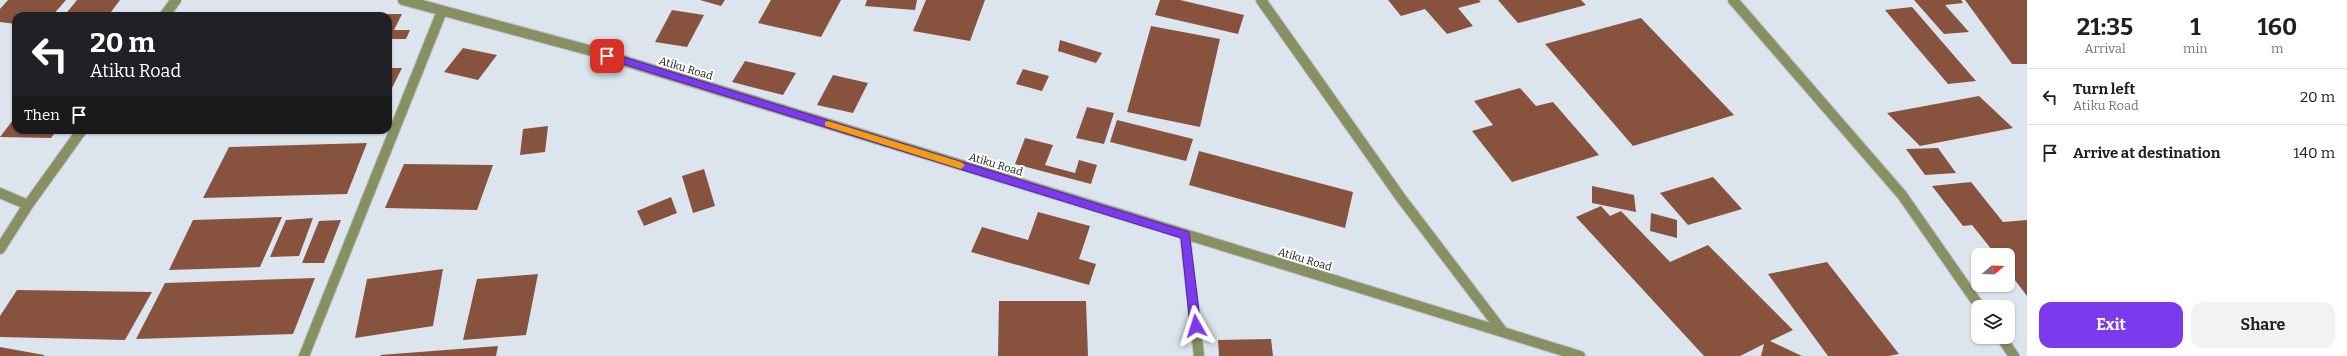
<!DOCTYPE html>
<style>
body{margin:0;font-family:Bitter,serif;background:#f2f2f2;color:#202124;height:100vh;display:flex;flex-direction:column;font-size:15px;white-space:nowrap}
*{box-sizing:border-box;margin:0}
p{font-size:13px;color:#757577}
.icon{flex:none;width:22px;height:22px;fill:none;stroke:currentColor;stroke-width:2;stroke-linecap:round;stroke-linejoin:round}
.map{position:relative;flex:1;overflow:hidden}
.details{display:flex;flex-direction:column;background:#fff;width:320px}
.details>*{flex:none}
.hud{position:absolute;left:12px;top:12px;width:380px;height:122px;border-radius:12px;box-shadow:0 1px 3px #0004;background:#202124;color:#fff;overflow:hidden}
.needle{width:26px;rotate:71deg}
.controls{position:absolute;left:1971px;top:248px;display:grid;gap:8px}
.controls a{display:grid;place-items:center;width:44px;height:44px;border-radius:8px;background:#fff;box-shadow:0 1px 3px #0004;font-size:20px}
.pin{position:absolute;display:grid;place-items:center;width:34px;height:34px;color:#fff;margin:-17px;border-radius:8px;box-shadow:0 2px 6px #0006}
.me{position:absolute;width:44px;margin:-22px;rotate:354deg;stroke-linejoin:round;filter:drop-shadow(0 0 3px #0008)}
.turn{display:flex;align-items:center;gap:14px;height:84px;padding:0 12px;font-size:18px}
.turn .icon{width:52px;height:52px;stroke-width:2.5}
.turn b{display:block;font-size:28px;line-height:34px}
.then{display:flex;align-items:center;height:38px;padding:0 12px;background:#0003;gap:8px;font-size:15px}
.eta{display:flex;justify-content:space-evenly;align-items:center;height:68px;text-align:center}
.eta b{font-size:24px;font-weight:700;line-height:28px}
.primary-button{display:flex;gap:8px;margin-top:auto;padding:8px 12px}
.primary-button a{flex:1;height:46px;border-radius:12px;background:#7c3aed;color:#fff;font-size:16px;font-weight:700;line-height:46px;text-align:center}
.primary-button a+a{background:#f2f2f2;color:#202124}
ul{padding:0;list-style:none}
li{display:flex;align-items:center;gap:12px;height:56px;padding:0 12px;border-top:1px solid #e0e0e0}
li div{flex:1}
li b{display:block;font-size:15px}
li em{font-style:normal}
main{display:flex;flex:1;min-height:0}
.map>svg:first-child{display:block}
.building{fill:#88533e}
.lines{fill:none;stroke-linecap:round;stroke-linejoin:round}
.minor-casing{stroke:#b8c0c7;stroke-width:12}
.minor{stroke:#878f63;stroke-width:10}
.route{fill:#7c3aed;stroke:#51269a}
.slow{fill:#f59e0b}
.labels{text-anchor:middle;stroke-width:4;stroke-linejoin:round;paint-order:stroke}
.street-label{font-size:11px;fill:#16191c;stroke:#fff}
</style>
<main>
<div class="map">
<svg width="2027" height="356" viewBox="0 0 2027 356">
<rect width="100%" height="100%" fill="#dce5ed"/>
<!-- building -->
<path class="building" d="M8 0H66L52 16H16V24L0 22V9Z
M77 0H120L108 16H64Z
M700 0H725L721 6Z
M771 0H841L821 37 758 23Z
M867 0H917L915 10 865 6Z
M926 0H985L970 41 913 31Z
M1160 0H1180L1244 15 1238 34 1155 15Z
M1388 0H1479L1481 2 1458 8 1473 26 1447 34 1425 9 1401 16Z
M1498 0H1581L1586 5 1518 23Z
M1914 0H1961L1963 3 1945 5 1969 32 1944 34Z
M1965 0H2027V64H2012Z
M1912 7 1976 81 1948 84 1885 10Z
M672 10 704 15 687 47 655 42Z
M258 13 310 14 308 16H256Z
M360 14H402L394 30H410L406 39H388V16H358Z
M1641 18 1734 115 1633 146 1545 44Z
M1151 26 1220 39 1200 127 1127 112Z
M1060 40 1102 53 1096 63 1058 51Z
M463 48 497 55 478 80 444 72Z
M745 61 796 73 783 95 732 82Z
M388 68H402L388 96Z
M1023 69 1049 76 1042 91 1016 84Z
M833 75 868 83 853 113 817 105Z
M1520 88 1536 106 1553 102 1599 155 1512 182 1472 131 1493 125 1474 101Z
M1979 96 2013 128 1920 146 1887 113Z
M1087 107 1114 113 1104 144 1076 138Z
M16 116V130H57L51 138 0 137Z
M1117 120 1193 139 1186 161 1110 142Z
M548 126 545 152 520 155 523 129Z
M311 130H372L370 134 310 133Z
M1025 138 1053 145 1045 165 1075 173 1079 160 1097 165 1091 184 1015 164Z
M367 143 347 194 203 198 229 147Z
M1938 148 1956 173 1925 175 1906 149Z
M1199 151 1353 192 1345 228 1189 185Z
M404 164 493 165 477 210 385 208Z
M704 169 715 206 693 213 682 176Z
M1713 177 1742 209 1688 225 1660 193Z
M1971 182 2003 222 2027 220V296L2008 271V255H1996L1972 225 1963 226 1932 186Z
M1592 186 1634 195 1636 212 1592 203Z
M671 197 677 213 644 226 637 211Z
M1601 206 1610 216 1621 211 1670 262 1708 245 1793 330 1770 341 1802 356H1761L1764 344 1740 356H1704L1576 217Z
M1038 212 1090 226 1079 259 1096 264 1089 285 971 252 982 227 1028 240Z
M1651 213 1677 220V238L1650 231Z
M282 217 260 267 169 270 193 220Z
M313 218 299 256 270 257 286 220Z
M341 220 324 263H302L319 221Z
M1827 262 1899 354 1888 356H1828L1768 274Z
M443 269 433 326 355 338 367 279Z
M538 274 526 335 463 340 477 279Z
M315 278 293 334 136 339 165 283Z
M17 290 152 292 125 340 0 337V316Z
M999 301H1086L1088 356H998Z
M1271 339 1273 356H1219L1218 340Z
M498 346 496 356H381L380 355Z
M0 347 44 355V356H0Z"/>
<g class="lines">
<!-- minor casing -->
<g class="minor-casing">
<path id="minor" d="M403 0 592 51 1580 356
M1261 0 1401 198 1503 332
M1733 0 1902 195 1980 307
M164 16 176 0
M0 193 28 205
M1185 235 1199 356
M0 249 28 205 82 130
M2001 337 2014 356
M304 356 442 11"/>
</g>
<!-- minor -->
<use href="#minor" class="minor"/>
</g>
<!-- route -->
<path class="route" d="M607 52 1189 232 1201 326 1196 330 1190 326 1181 238 604 58 603 56Z"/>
<!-- slow -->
<path class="slow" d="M828 121 961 162 965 165 961 169 825 126V122Z"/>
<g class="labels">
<!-- street labels -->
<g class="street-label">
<text transform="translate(686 68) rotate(17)" y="4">Atiku Road</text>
<text transform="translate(996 164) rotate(17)" y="4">Atiku Road</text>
<text transform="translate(1305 259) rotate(17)" y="4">Atiku Road</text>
</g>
</g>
</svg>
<div class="controls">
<a><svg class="needle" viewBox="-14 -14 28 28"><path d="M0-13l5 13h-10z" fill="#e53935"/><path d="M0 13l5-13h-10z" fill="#757577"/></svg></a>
<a><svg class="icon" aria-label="layers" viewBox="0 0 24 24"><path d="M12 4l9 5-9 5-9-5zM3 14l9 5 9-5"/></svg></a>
</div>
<div class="pin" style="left:607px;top:56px;background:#d93025"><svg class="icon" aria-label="arrive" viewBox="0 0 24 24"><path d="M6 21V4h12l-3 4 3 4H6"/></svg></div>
<svg class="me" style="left:1196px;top:326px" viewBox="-20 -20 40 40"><path d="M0-17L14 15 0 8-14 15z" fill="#7c3aed" stroke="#fff" stroke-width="4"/></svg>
<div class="hud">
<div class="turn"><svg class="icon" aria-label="left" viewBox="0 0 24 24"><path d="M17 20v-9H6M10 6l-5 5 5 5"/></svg><div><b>20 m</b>Atiku Road</div></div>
<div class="then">Then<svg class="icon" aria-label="arrive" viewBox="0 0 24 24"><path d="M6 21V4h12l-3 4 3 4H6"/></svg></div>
</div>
</div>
<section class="details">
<div class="eta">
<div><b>21:35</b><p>Arrival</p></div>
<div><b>1</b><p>min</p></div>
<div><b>160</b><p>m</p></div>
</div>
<ul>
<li><svg class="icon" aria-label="left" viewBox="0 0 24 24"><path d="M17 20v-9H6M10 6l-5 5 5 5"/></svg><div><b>Turn left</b><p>Atiku Road</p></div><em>20 m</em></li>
<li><svg class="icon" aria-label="arrive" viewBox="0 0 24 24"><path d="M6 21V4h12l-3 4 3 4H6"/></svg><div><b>Arrive at destination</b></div><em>140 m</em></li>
</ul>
<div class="primary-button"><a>Exit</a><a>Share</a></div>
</section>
</main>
